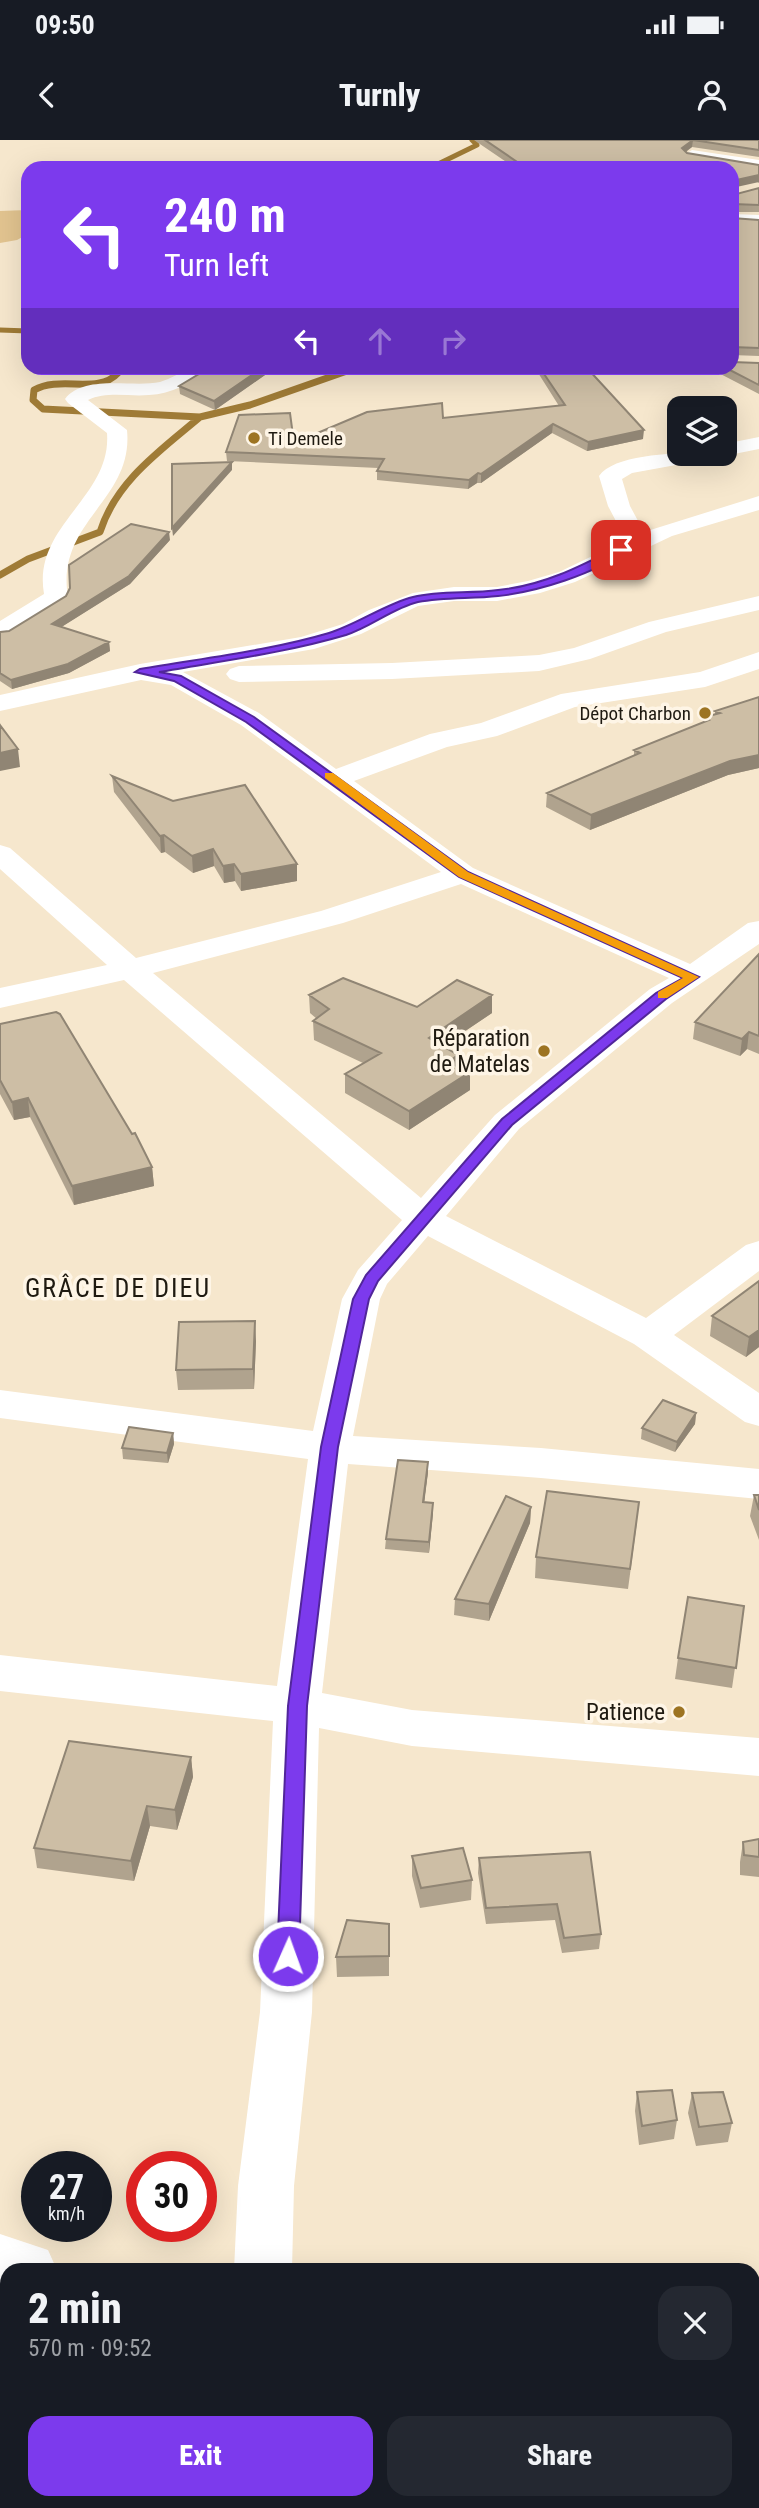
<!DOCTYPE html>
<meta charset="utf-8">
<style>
body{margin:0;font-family:"Roboto Condensed",sans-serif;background:#242831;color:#f1f3f6;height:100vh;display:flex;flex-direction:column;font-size:26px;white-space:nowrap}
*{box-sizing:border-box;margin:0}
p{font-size:23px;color:#9ea1a6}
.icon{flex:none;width:38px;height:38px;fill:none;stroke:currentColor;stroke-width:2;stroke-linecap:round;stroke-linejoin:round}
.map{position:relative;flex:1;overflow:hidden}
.drawer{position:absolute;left:0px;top:2123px;width:760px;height:247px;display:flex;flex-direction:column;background:#171b24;border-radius:21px 21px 0 0;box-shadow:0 7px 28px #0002}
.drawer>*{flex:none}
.hud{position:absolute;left:21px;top:21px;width:718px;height:214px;border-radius:21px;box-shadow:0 7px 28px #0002;background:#7c3aed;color:#fff;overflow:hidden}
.fabs{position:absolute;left:667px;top:256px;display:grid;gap:14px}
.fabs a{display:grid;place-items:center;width:70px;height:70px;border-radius:14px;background:#171b24;box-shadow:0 7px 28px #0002;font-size:35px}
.speed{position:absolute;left:21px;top:2011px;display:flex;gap:14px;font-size:35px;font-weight:700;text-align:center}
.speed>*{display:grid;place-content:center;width:91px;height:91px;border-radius:50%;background:#171b24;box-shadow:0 7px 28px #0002;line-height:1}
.speed small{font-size:18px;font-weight:400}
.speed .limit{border:10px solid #d22;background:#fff;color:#111}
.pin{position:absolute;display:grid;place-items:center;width:60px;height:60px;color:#fff;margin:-30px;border-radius:14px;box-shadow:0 4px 10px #0006}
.me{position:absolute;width:77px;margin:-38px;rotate:2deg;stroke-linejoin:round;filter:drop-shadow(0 0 5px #0008)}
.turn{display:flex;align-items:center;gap:24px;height:147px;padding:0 28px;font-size:32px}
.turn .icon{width:91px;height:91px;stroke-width:2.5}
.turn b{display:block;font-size:49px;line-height:60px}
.lanes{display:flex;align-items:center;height:66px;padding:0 28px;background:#0003;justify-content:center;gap:35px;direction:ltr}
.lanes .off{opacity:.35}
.round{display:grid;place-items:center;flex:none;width:74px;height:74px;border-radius:21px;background:#242831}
.headline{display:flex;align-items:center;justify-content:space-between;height:119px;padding:0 28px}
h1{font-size:42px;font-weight:800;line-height:52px}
.action{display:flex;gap:14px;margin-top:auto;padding:14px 28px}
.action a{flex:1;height:80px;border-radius:21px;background:#7c3aed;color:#fff;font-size:28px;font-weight:800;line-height:80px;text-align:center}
.action a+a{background:#242831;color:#f1f3f6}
.status{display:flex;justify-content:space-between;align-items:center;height:49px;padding:0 35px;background:#171b24;direction:ltr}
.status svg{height:19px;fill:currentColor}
header{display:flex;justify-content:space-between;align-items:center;height:91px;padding:0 28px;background:#171b24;font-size:32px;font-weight:800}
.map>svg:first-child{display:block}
.green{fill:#e2c490}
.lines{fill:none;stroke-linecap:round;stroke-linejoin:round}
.stream-far1{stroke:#9f7b36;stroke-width:5}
.stream{stroke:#9f7b36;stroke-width:7}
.minor{fill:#fff;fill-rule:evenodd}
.wall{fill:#b0a38e}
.shaded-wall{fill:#908574}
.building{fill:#cdbea5;stroke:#908574;stroke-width:2}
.route{fill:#7c3aed;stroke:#51269a;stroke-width:2}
.slow{fill:#f59e0b}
.poi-dot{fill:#9d7422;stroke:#fef5e6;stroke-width:2.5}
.labels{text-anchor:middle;stroke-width:7;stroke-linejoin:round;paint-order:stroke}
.far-poi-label{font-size:19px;fill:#1f1a11;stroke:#fef5e6;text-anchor:start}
.poi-label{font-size:23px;fill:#1f1a11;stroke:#fef5e6;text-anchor:end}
.quarter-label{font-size:26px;letter-spacing:2px;fill:#1f1a11;stroke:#fef5e6}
</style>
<div class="status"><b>09:50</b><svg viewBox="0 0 49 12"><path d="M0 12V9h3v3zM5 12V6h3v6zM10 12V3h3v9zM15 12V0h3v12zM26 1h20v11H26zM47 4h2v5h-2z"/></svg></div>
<header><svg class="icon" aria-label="back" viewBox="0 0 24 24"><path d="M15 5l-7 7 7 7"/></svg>Turnly<svg class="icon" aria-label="person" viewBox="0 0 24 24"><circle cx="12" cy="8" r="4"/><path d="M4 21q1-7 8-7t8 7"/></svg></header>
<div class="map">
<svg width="759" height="2368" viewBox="0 0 759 2368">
<rect width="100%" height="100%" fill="#f6e7cd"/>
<!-- green -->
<path class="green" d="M28 70V94L17 100 0 103V71Z"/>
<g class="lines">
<!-- stream-far1 -->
<path class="stream-far1" d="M438 28 436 25 477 5 472 0
M0 190 28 191"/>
<!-- stream -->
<path class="stream" d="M200 277 250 265 347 231 344 228
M0 435 28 419 100 392C116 341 161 310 200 277L43 269 33 260 34 250C61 235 98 255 118 233L107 228"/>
<!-- minor -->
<path class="minor" d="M692 10 759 20V30L687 18 684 15Z
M732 74 759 75V85L732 84Z
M190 228H214L211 232C190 242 172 254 149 255 129 257 107 251 88 260L127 290C134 361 55 381 68 457L65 462 9 497 0 499V481L44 454C32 385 112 358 107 293L68 263 65 259C84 234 133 248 160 242 170 239 180 233 190 228Z
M759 297V309L724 316 718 315 709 319 632 333 622 339 630 366 644 392 759 356V370L672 396 575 442 540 453 497 461H454L418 466 361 494 314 509 183 532 259 573 336 629 430 594 481 583 561 554 700 532 759 512V529L705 547 575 567 497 596 447 607 354 641 473 728 690 824 748 783 759 781V804L672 863 519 989 446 1076 646 1178 746 1105 759 1101V1131L674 1195 759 1253V1286L745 1282 634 1204 428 1096 387 1144 380 1159 353 1296 541 1308 759 1329V1359L541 1338 348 1324 322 1553 412 1570 759 1598V1636L412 1606 319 1588 312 1872 294 2046 292 2130H234L238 2046 260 1872 273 1581 0 1551V1515L277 1546 308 1319 0 1278V1250L313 1291 342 1159 358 1130 402 1080 124 840 0 868V848L107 825 0 729V705L10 708 136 818 321 771 441 732 241 585 171 545 141 540 0 571V555L140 524 301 497 343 484 369 470 413 453 454 447H497L528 441 559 432 626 400 608 366 599 336C617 310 696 313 724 313V304ZM461 744 669 838 650 849 495 975 421 1058 153 833 343 783Z
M759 456V470L666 492 590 519 539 531 392 539 239 542 230 539 226 534 230 529 239 526 392 523 539 515 574 508 649 482Z
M0 2094 48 2110 57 2130H7V2152L0 2150Z
M759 2164V2222L752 2224V2166Z"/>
</g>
<!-- wall -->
<path class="wall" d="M474 0H759V17L692 7 686 12 687 13 759 25V43L732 28H515Z
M759 48V72H732V54L733 55Z
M732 78 759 80V216L732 215Z
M759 223V254L709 228H732Z
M209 228H275L215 270 180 254 179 246Z
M535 228H587L643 299 587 311 552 293 481 343H477L468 349 377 340V331L378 328 227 321 226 312 294 303 443 278 559 266Z
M170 400 130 444 61 487 109 502 110 511 69 533 12 549 0 541V492L9 491Z
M759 557V628L728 635 590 690 546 667 547 653 634 616V610L704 582 705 577 715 574V571Z
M112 636 297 724V741L241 751 235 741 224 743 214 726 193 733 165 712 161 713 114 652Z
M759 814V914L747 909 740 916 693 899 695 882Z
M309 855 417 867 492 855V873L443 906 457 926 470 950 409 990 345 953V934L363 923 314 900 313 881 317 879 310 873Z
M0 884 152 1027 154 1046 74 1065 30 977 14 980 0 954Z
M759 1141V1207L746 1217 710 1196 712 1176Z
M256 1201 254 1249 178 1250 176 1230Z
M696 1273 695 1284 675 1312 641 1299 642 1288Z
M173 1293 174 1304 168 1323 123 1319 122 1308Z
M428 1332 424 1362 433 1363 429 1413 385 1409 386 1399Z
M754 1355H759V1400L750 1376Z
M531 1367 530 1383 489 1481 454 1475 455 1459Z
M637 1382 628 1449 535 1438 536 1417Z
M744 1466 732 1548 675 1539 678 1518Z
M191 1617 193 1637 177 1690 150 1686 134 1741 37 1728 34 1708Z
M759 1699V1737L740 1735V1722L743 1702Z
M590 1712 601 1794 599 1809 562 1813 555 1780 486 1784 478 1733 479 1718Z
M412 1716 472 1740 471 1760 420 1768 412 1736Z
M389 1784V1836L337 1837 336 1817Z
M637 1952 677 1980 674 1999 639 2005 635 1971Z
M692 1953 732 1983 728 2002 696 2006 688 1973Z"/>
<!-- shaded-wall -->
<path class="shaded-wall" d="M693 0 692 7 681 15 682 8Z
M759 35V42L732 48V41Z
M172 228H186L172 234Z
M262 228H275L215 270 214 261Z
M553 284 552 293 481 343V334Z
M644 290 643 299 587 311 588 302Z
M232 322V330L173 396 172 388Z
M478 333 477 343 468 349 469 340Z
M169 392 170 400 130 444 52 493V484Z
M109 502 110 511 69 533 12 549 11 540Z
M18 609 20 627 0 631V613Z
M759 615V628L728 635 590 690 591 675 730 621Z
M164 695 165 712 161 713 160 696Z
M213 709 214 726 193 733 192 716Z
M234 724 235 741 224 743 223 726Z
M297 724V741L241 751V734Z
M492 855V873L428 916 429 898Z
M749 892 747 909 740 916 742 899Z
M458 915 457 934 448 922Z
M470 932V950L409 990V971Z
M28 958 30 977 14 980 12 962Z
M152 1027 154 1046 74 1065 72 1046Z
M255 1181 256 1201 254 1249 253 1229Z
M759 1190V1207L746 1217 749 1197Z
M696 1273 695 1284 675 1312 677 1302Z
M173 1293 174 1304 168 1323 167 1313Z
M428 1322V1332L423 1373V1362Z
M433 1363V1374L429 1413V1402Z
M531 1367 530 1383 489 1481V1464Z
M191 1617 193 1637 177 1690 175 1670Z
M147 1666 150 1686 134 1741 131 1721Z"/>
<!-- building -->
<path class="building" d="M485 0H759V10L693 0 682 8 687 13 759 25V35L732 41V28H526Z
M759 48V65L733 64 732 65V54L733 55Z
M732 78 759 80V208L732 207Z
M732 222 759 223V245L726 228H732Z
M209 228H262L214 261 179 246Z
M540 228H587L644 290 588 302 553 284 481 334 478 333 469 340 377 331 384 319 226 312 239 275 290 273 294 303 367 272 442 263 443 278 565 265Z
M232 322 172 388V324Z
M131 384 169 392 129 436 52 484 109 502 68 524 11 540 0 533V492L9 491 66 456 70 448 69 425Z
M759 557V615L730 621 591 675 547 653 640 613 634 610 709 580 705 577 720 573 715 571Z
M0 585 18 609 0 613Z
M112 636 173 661 245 645 297 724 241 734 234 724 223 726 213 709 192 716 164 695 160 696Z
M759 814V896L749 892 742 899 695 882Z
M343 838 417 867 457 840 492 855 429 898 458 915 448 922 470 932 409 971 345 934 381 913 313 881 329 869 309 855Z
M56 872 60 874 132 994 135 993 152 1027 72 1046 28 958 12 962 0 940V884Z
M759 1141V1190L749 1197 712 1176Z
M255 1181 253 1229 176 1230 179 1182Z
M663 1260 696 1273 677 1302 642 1288Z
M129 1287 173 1293 167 1313 122 1308Z
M398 1320 428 1322 423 1362 433 1363 429 1402 386 1399Z
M547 1351 639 1362 630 1429 536 1417Z
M754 1355H759V1370Z
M506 1356 531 1367 489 1464 455 1459Z
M688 1457 744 1466 736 1528 678 1518Z
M69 1601 191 1617 175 1670 147 1666 131 1721 34 1708Z
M759 1699V1717L744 1715 743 1702Z
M463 1708 472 1740 421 1748 412 1716Z
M590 1712 601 1794 564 1798 557 1764 486 1768 479 1718Z
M347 1780 389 1784V1816L336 1817Z
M672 1950 677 1980 642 1986 637 1952Z
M723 1952 732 1983 699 1987 692 1953Z"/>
<!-- route -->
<path class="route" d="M618 407 626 410C596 434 536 452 498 456 471 459 445 457 418 462 393 468 371 487 346 495 285 513 221 521 159 532L181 536 254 577 468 732 699 837 666 859 512 985 378 1141 369 1159 338 1307 307 1566 299 1816 296 1823 288 1825 281 1823 277 1816 288 1566 321 1307 353 1159 366 1135 502 979 656 853 683 838 459 737 246 582 174 541 135 532 140 529C203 518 268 511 329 493 358 484 385 464 413 457 441 450 469 454 498 450 542 446 579 427 618 407Z"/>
<!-- slow -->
<path class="slow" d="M325 633H333L468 732 699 837 667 858H658V852L683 838 459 737 325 638Z"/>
<!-- markers -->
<g class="poi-dot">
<circle cx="254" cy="298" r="7"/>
<circle cx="705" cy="573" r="7"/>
<circle cx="544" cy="911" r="7"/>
<circle cx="679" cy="1572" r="7"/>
</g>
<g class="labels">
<!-- far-poi labels -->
<g class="far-poi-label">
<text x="268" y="305">Ti Demele</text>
<text x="691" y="580" text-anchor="end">Dépot Charbon</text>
</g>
<!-- poi labels -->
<g class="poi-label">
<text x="530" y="906">Réparation<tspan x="530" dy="26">de Matelas</tspan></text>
<text x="665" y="1580">Patience</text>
</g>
<!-- quarter labels -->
<g class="quarter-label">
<text x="118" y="1157">GRÂCE DE DIEU</text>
</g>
</g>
</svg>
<div class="fabs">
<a><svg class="icon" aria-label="layers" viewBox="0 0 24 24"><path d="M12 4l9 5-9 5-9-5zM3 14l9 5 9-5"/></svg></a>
</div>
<div class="speed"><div>27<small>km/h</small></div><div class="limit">30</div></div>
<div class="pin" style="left:621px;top:410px;background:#d93025"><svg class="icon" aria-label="arrive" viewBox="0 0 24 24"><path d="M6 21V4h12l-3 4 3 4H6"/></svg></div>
<svg class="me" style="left:288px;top:1816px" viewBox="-20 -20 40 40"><circle r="17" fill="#7c3aed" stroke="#fff" stroke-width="3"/><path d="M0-11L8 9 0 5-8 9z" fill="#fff"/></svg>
<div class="hud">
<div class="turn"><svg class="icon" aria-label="left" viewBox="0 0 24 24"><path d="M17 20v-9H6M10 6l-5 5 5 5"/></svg><div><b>240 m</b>Turn left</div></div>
<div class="lanes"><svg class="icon" aria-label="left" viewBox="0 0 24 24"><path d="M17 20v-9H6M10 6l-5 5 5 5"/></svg><svg class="icon off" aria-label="ahead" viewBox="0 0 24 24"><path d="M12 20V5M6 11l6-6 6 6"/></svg><svg class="icon off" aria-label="right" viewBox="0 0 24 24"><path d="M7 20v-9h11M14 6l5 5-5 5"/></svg></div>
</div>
<section class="drawer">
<div class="headline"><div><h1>2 min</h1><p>570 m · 09:52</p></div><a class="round"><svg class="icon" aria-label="close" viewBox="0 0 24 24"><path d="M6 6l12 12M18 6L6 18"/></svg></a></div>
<div class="action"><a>Exit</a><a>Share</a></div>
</section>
</div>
